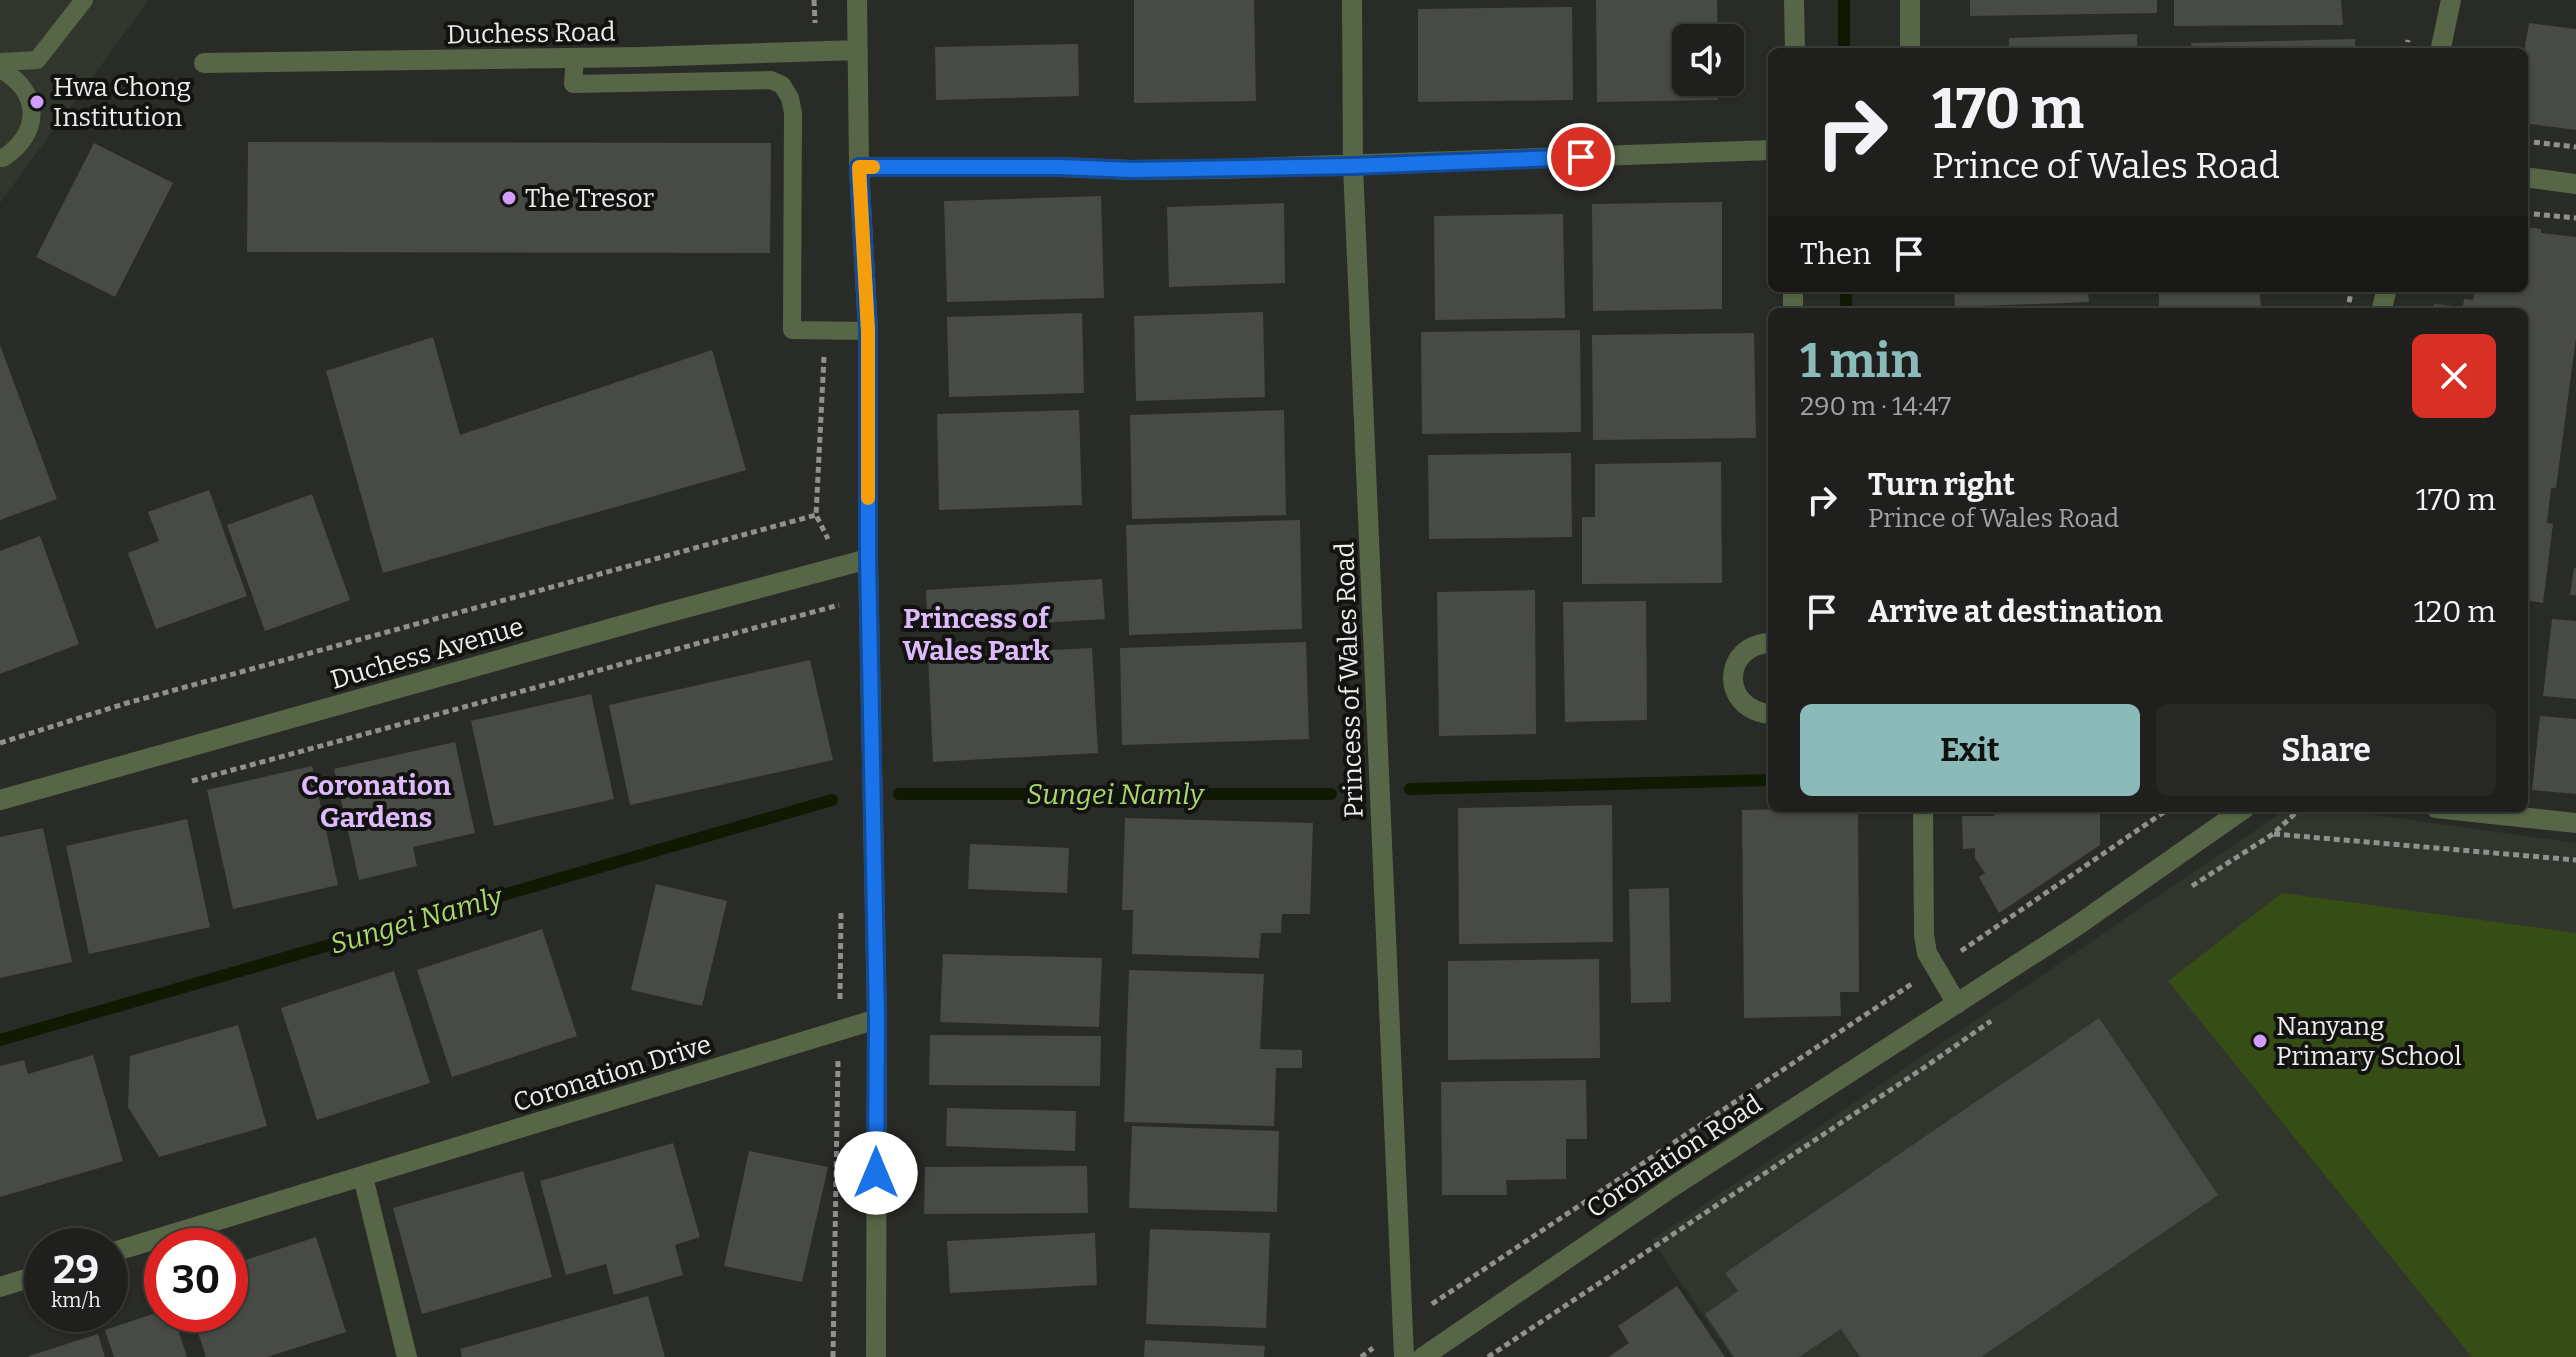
<!DOCTYPE html>
<meta charset="utf-8">
<style>
body{margin:0;font-family:Bitter,serif;background:#272826;color:#f1f3f6;height:100vh;display:flex;flex-direction:column;font-size:30px;white-space:nowrap}
*{box-sizing:border-box;margin:0}
p{font-size:26px;color:#a1a3a4}
.icon{flex:none;width:44px;height:44px;fill:none;stroke:currentColor;stroke-width:2;stroke-linecap:round;stroke-linejoin:round}
.map{position:relative;flex:1;overflow:hidden}
.side{position:absolute;left:1768px;top:308px;width:760px;height:504px;display:flex;flex-direction:column;background:#1f201d;border-radius:12px;box-shadow:0 2px 6px #0004,0 0 0 2px #3c3e3b}
.side>*{flex:none}
.guide{position:absolute;left:1768px;top:48px;width:760px;height:244px;border-radius:12px;box-shadow:0 2px 6px #0004,0 0 0 2px #3c3e3b;background:#1f201d;color:#f1f3f6;overflow:hidden}
.fabs{position:absolute;left:1672px;top:24px;display:grid;gap:16px}
.fabs a{display:grid;place-items:center;width:72px;height:72px;border-radius:12px;background:#1f201d;box-shadow:0 2px 6px #0004,0 0 0 2px #3c3e3b;font-size:40px}
.speed{position:absolute;left:24px;top:1228px;display:flex;gap:16px;font-size:40px;font-weight:700;text-align:center}
.speed>*{display:grid;place-content:center;width:104px;height:104px;border-radius:50%;background:#1f201d;box-shadow:0 2px 6px #0004,0 0 0 2px #3c3e3b;line-height:1}
.speed small{font-size:20px;font-weight:400}
.speed .limit{border:12px solid #d22;background:#fff;color:#111}
.pin{position:absolute;display:grid;place-items:center;width:68px;height:68px;color:#fff;margin:-34px;border:4px solid #fff;border-radius:50%;box-shadow:0 2px 8px #0007}
.me{position:absolute;width:88px;margin:-44px;rotate:0deg;stroke-linejoin:round;filter:drop-shadow(0 0 6px #0008)}
.turn{display:flex;align-items:center;gap:28px;height:168px;padding:0 32px;font-size:36px}
.turn .icon{width:104px;height:104px;stroke-width:2.5}
.turn b{display:block;font-size:56px;line-height:68px}
.then{display:flex;align-items:center;height:76px;padding:0 32px;background:#0003;gap:16px;font-size:30px}
.round{display:grid;place-items:center;flex:none;width:84px;height:84px;border-radius:12px;background:#272826}
.head{display:flex;align-items:center;justify-content:space-between;height:136px;padding:0 32px}
h1{font-size:48px;font-weight:700;line-height:60px;color:#8bbbb9}
.action{display:flex;gap:16px;margin-top:auto;padding:16px 32px}
.action a{flex:1;height:92px;border-radius:12px;background:#8bbbb9;color:#111;font-size:32px;font-weight:700;line-height:92px;text-align:center}
.action a+a{background:#272826;color:#f1f3f6}
ul{padding:0;list-style:none}
li{display:flex;align-items:center;gap:24px;height:112px;padding:0 32px}
li div{flex:1}
li b{display:block;font-size:30px}
li em{font-style:normal}
.map>svg:first-child{display:block}
.built{fill:#31362c}
.green{fill:#374d16}
.lines{fill:none;stroke-linecap:round;stroke-linejoin:round}
.stream{stroke:#101a02;stroke-width:12}
.building{fill:#484a46}
.path{stroke:#90918f;stroke-width:5;stroke-dasharray:6 4;stroke-linecap:butt}
.lane{stroke:#576646;stroke-width:18}
.street{stroke:#576646;stroke-width:20}
.route-casing{stroke:#114b97;stroke-width:20}
.route{stroke:#1a73e8;stroke-width:14}
.slow{stroke:#f59e0b;stroke-width:14}
.poi-dot{fill:#d29dfd;stroke:#121311;stroke-width:3}
.labels{text-anchor:middle;stroke-width:8;stroke-linejoin:round;paint-order:stroke}
.street-label{font-size:26px;fill:#ecedeb;stroke:#121311}
.poi-label{font-size:26px;fill:#ecedeb;stroke:#121311;text-anchor:start}
.neighbourhood-label{font-size:28px;font-weight:bold;fill:#debafd;stroke:#121311}
.water-label{font-size:28px;font-style:italic;fill:#a8d76a;stroke:#121311}
</style>
<div class="map">
<svg width="2576" height="1357" viewBox="0 0 2576 1357">
<rect width="100%" height="100%" fill="#292b27"/>
<!-- built -->
<path class="built" d="M0 0H149L0 203Z
M2288 808H2324L2576 843V1357H1732L1652 1240Z"/>
<!-- green -->
<path class="green" d="M2282 893 2576 933V1357H2472L2168 981Z"/>
<g class="lines">
<!-- stream -->
<path class="stream" d="M1844 0V52
M1846 288V312
M1410 789 1772 780
M899 794H1331
M0 1040 832 800"/>
</g>
<!-- building -->
<path class="building" d="M1134 0H1254L1256 101 1134 103Z
M1596 0H1717L1718 38H1686V82H1718V100L1597 102Z
M1970 0H2157V13L1970 16Z
M2174 0H2341L2343 25 2174 26Z
M1572 7 1573 100 1418 102V9Z
M2529 23 2576 29V130L2524 123V52Z
M2137 34V52H2009V38Z
M2355 39V52H2192L2191 43Z
M1078 44 1079 96 936 100 935 47Z
M248 142 771 143 770 253 247 252Z
M94 143 173 183 115 297 36 257Z
M1101 196 1104 298 947 302 944 201Z
M1722 202V309L1593 311 1592 204Z
M1284 203 1285 283 1169 287 1167 207Z
M1563 214 1565 318 1435 320 1434 216Z
M2524 227 2541 229V233L2576 237V338L2556 488H2551L2547 523 2553 524 2543 603 2524 600V312H2433L2434 304 2463 307 2464 299 2473 300 2475 288H2524Z
M1954 288H2088L2089 302 1955 307Z
M2159 288H2259L2261 307 2159 309Z
M1263 312 1265 397 1136 401 1134 316Z
M1082 313 1084 393 949 397 947 317Z
M1580 330 1581 432 1422 434 1421 332Z
M1754 333 1756 438 1593 440 1592 335Z
M433 337 460 435 712 350 746 470 383 573 326 371Z
M0 345 57 499 0 520Z
M1079 410 1082 505 939 510 937 414Z
M1284 410 1286 515 1132 519 1130 415Z
M1571 453 1572 537 1429 539 1428 455Z
M1721 462 1722 583 1582 584V517H1595V464Z
M209 490 247 596 156 629 128 553 159 541 148 512Z
M312 494 350 600 265 631 227 525Z
M1300 520 1302 629 1129 635 1126 525Z
M40 536 79 644 0 674V551Z
M2574 568H2576V595H2570Z
M1102 579 1105 619 928 630 926 590Z
M1535 590 1536 734 1439 736 1437 592Z
M1646 601 1647 720 1565 722 1563 602Z
M2552 619 2576 621V699L2543 696Z
M1306 642 1309 739 1122 745 1120 648Z
M1092 648 1098 753 933 762 928 656Z
M810 660 833 760 630 805 609 705Z
M591 694 614 799 494 826 471 721Z
M2540 716 2576 719V794L2532 790Z
M455 742 475 833 413 847 417 866 359 880 334 769Z
M312 766 338 885 233 909 207 790Z
M1612 805 1613 942 1459 944 1458 808Z
M1858 808 1859 992H1840L1841 1016 1744 1018 1742 810Z
M1994 808H2080V814H2100V845L1999 913 1979 877 1985 873 1975 858V848L1963 849 1962 816H1994Z
M1125 818 1313 823 1310 914H1282L1281 933H1261L1259 958 1132 954 1133 910H1122Z
M187 819 210 927 89 954 66 846Z
M43 828 72 962 0 978V837Z
M970 844 1069 848 1067 893 968 889Z
M656 884 727 901 702 1006 631 990Z
M1669 888 1671 1002 1631 1003 1629 889Z
M542 929 577 1036 452 1077 417 970Z
M943 954 1102 958 1099 1027 940 1022Z
M1599 959 1600 1058 1448 1060V961Z
M1129 970 1264 974 1260 1049 1302 1050V1068H1276L1274 1126 1124 1122Z
M394 971 430 1083 317 1120 281 1008Z
M2099 1018 2218 1195 1981 1357H1860L1841 1329 1799 1357H1734L1705 1314 1738 1291 1725 1273Z
M238 1025 267 1126 159 1157 128 1107 130 1056Z
M930 1035 1101 1036 1100 1086 929 1085Z
M93 1055 123 1161 0 1197V1066L24 1060 28 1074Z
M1586 1080 1587 1139H1566V1179L1506 1180 1507 1195H1442L1441 1082Z
M947 1108 1076 1111 1075 1151 946 1146Z
M1132 1126 1279 1131 1277 1212 1129 1208Z
M673 1143 700 1237 675 1245 683 1275 614 1295 606 1264 566 1275 540 1181Z
M749 1151 828 1167 802 1282 724 1266Z
M1087 1166 1088 1213 924 1214 925 1167Z
M523 1171 552 1277 422 1314 393 1208Z
M1150 1229 1270 1233 1266 1328 1146 1324Z
M1095 1233 1097 1285 950 1293 947 1241Z
M316 1237 346 1332 267 1357H206L192 1314H230V1265Z
M1677 1286 1725 1357H1608L1629 1343 1618 1326Z
M648 1296 665 1357H462L460 1349Z
M162 1311V1314H173L187 1357H114L105 1330Z
M98 1334 105 1357H29V1356Z
M1145 1340 1265 1346 1264 1357H1144Z"/>
<g class="lines">
<!-- path -->
<path class="path" d="M814 0 815 23
M2406 52 2408 40
M2524 141 2576 147
M2524 213 2576 218
M2347 312 2352 288
M824 357 816 515 828 539
M0 743 127 703 816 515
M192 781 839 605
M2274 834 2576 860
M2192 886 2273 834 2301 808
M1961 951 2170 808
M840 999 841 913
M1432 1304 1913 983
M833 1357 838 1061
M1361 1357 1373 1348
M1488 1357 1925 1067 1991 1021"/>
<!-- lane -->
<path class="lane" d="M575 58 573 84 771 80 782 85 790 98 793 113 792 330 868 331
M0 62 37 60 84 0
M0 69C41 91 42 133 3 158"/>
<!-- street -->
<path class="street" d="M857 0 859 167 868 331V559L877 1019 876 1357
M1352 0 1353 166 1404 1357
M1794 0 1795 52
M1910 0V52
M2440 52 2451 0
M204 63 640 57 858 50
M859 167H1060L1132 170 1219 169 1772 150
M2524 177 2576 184
M1793 312V288
M2381 312 2387 288
M1772 643C1721 643 1719 711 1772 714
M0 800 659 615 868 559
M1923 808 1924 935 1927 953 1957 1004
M2436 808 2576 823
M363 1177 407 1357
M110 1253 877 1019
M0 1287 42 1274
M1423 1357 1672 1187 2075 927 2245 808"/>
</g>
<g class="lines">
<!-- route casing -->
<g class="route-casing">
<path id="route" d="M876 1173 877 1019 868 559V331L859 167H1060L1132 170 1353 166 1581 157"/>
</g>
<!-- route -->
<use href="#route" class="route"/>
<!-- slow -->
<path class="slow" d="M868 498V331L859 167H873"/>
</g>
<!-- markers -->
<g class="poi-dot">
<circle cx="37" cy="102" r="8"/>
<circle cx="509" cy="198" r="8"/>
<circle cx="2260" cy="1041" r="8"/>
</g>
<g class="labels">
<!-- street labels -->
<g class="street-label">
<text transform="translate(531 33) rotate(-1)" y="9">Duchess Road</text>
<text transform="translate(427 653) rotate(-16)" y="9">Duchess Avenue</text>
<text transform="translate(1349 680) rotate(-92)" y="9">Princess of Wales Road</text>
<text transform="translate(612 1073) rotate(-17)" y="9">Coronation Drive</text>
<text transform="translate(1674 1156) rotate(-33)" y="9">Coronation Road</text>
</g>
<!-- poi labels -->
<g class="poi-label">
<text x="53" y="96">Hwa Chong<tspan x="53" dy="30">Institution</tspan></text>
<text x="525" y="207">The Tresor</text>
<text x="2276" y="1035">Nanyang<tspan x="2276" dy="30">Primary School</tspan></text>
</g>
<!-- neighbourhood labels -->
<g class="neighbourhood-label">
<text x="976" y="628">Princess of<tspan x="976" dy="32">Wales Park</tspan></text>
<text x="376" y="795">Coronation<tspan x="376" dy="32">Gardens</tspan></text>
</g>
<!-- water labels -->
<g class="water-label">
<text x="1115" y="804">Sungei Namly</text>
<text transform="translate(416 920) rotate(-16)" y="10">Sungei Namly</text>
</g>
</g>
</svg>
<div class="fabs">
<a><svg class="icon" aria-label="sound" viewBox="0 0 24 24"><path d="M4 9h4l5-4v14l-5-4H4zM17 9q2 3 0 6"/></svg></a>
</div>
<div class="speed"><div>29<small>km/h</small></div><div class="limit">30</div></div>
<div class="pin" style="left:1581px;top:157px;background:#d93025"><svg class="icon" aria-label="arrive" viewBox="0 0 24 24"><path d="M6 21V4h12l-3 4 3 4H6"/></svg></div>
<svg class="me" style="left:876px;top:1173px" viewBox="-20 -20 40 40"><circle r="19" fill="#fff"/><path d="M0-13L10 11 0 6-10 11z" fill="#1a73e8"/></svg>
<div class="guide">
<div class="turn"><svg class="icon" aria-label="right" viewBox="0 0 24 24"><path d="M7 20v-9h11M14 6l5 5-5 5"/></svg><div><b>170 m</b>Prince of Wales Road</div></div>
<div class="then">Then<svg class="icon" aria-label="arrive" viewBox="0 0 24 24"><path d="M6 21V4h12l-3 4 3 4H6"/></svg></div>
</div>
<section class="side">
<div class="head"><div><h1>1 min</h1><p>290 m · 14:47</p></div><a class="round" style="background:#d93025;color:#fff"><svg class="icon" aria-label="close" viewBox="0 0 24 24"><path d="M6 6l12 12M18 6L6 18"/></svg></a></div>
<ul>
<li><svg class="icon" aria-label="right" viewBox="0 0 24 24"><path d="M7 20v-9h11M14 6l5 5-5 5"/></svg><div><b>Turn right</b><p>Prince of Wales Road</p></div><em>170 m</em></li>
<li><svg class="icon" aria-label="arrive" viewBox="0 0 24 24"><path d="M6 21V4h12l-3 4 3 4H6"/></svg><div><b>Arrive at destination</b></div><em>120 m</em></li>
</ul>
<div class="action"><a>Exit</a><a>Share</a></div>
</section>
</div>
